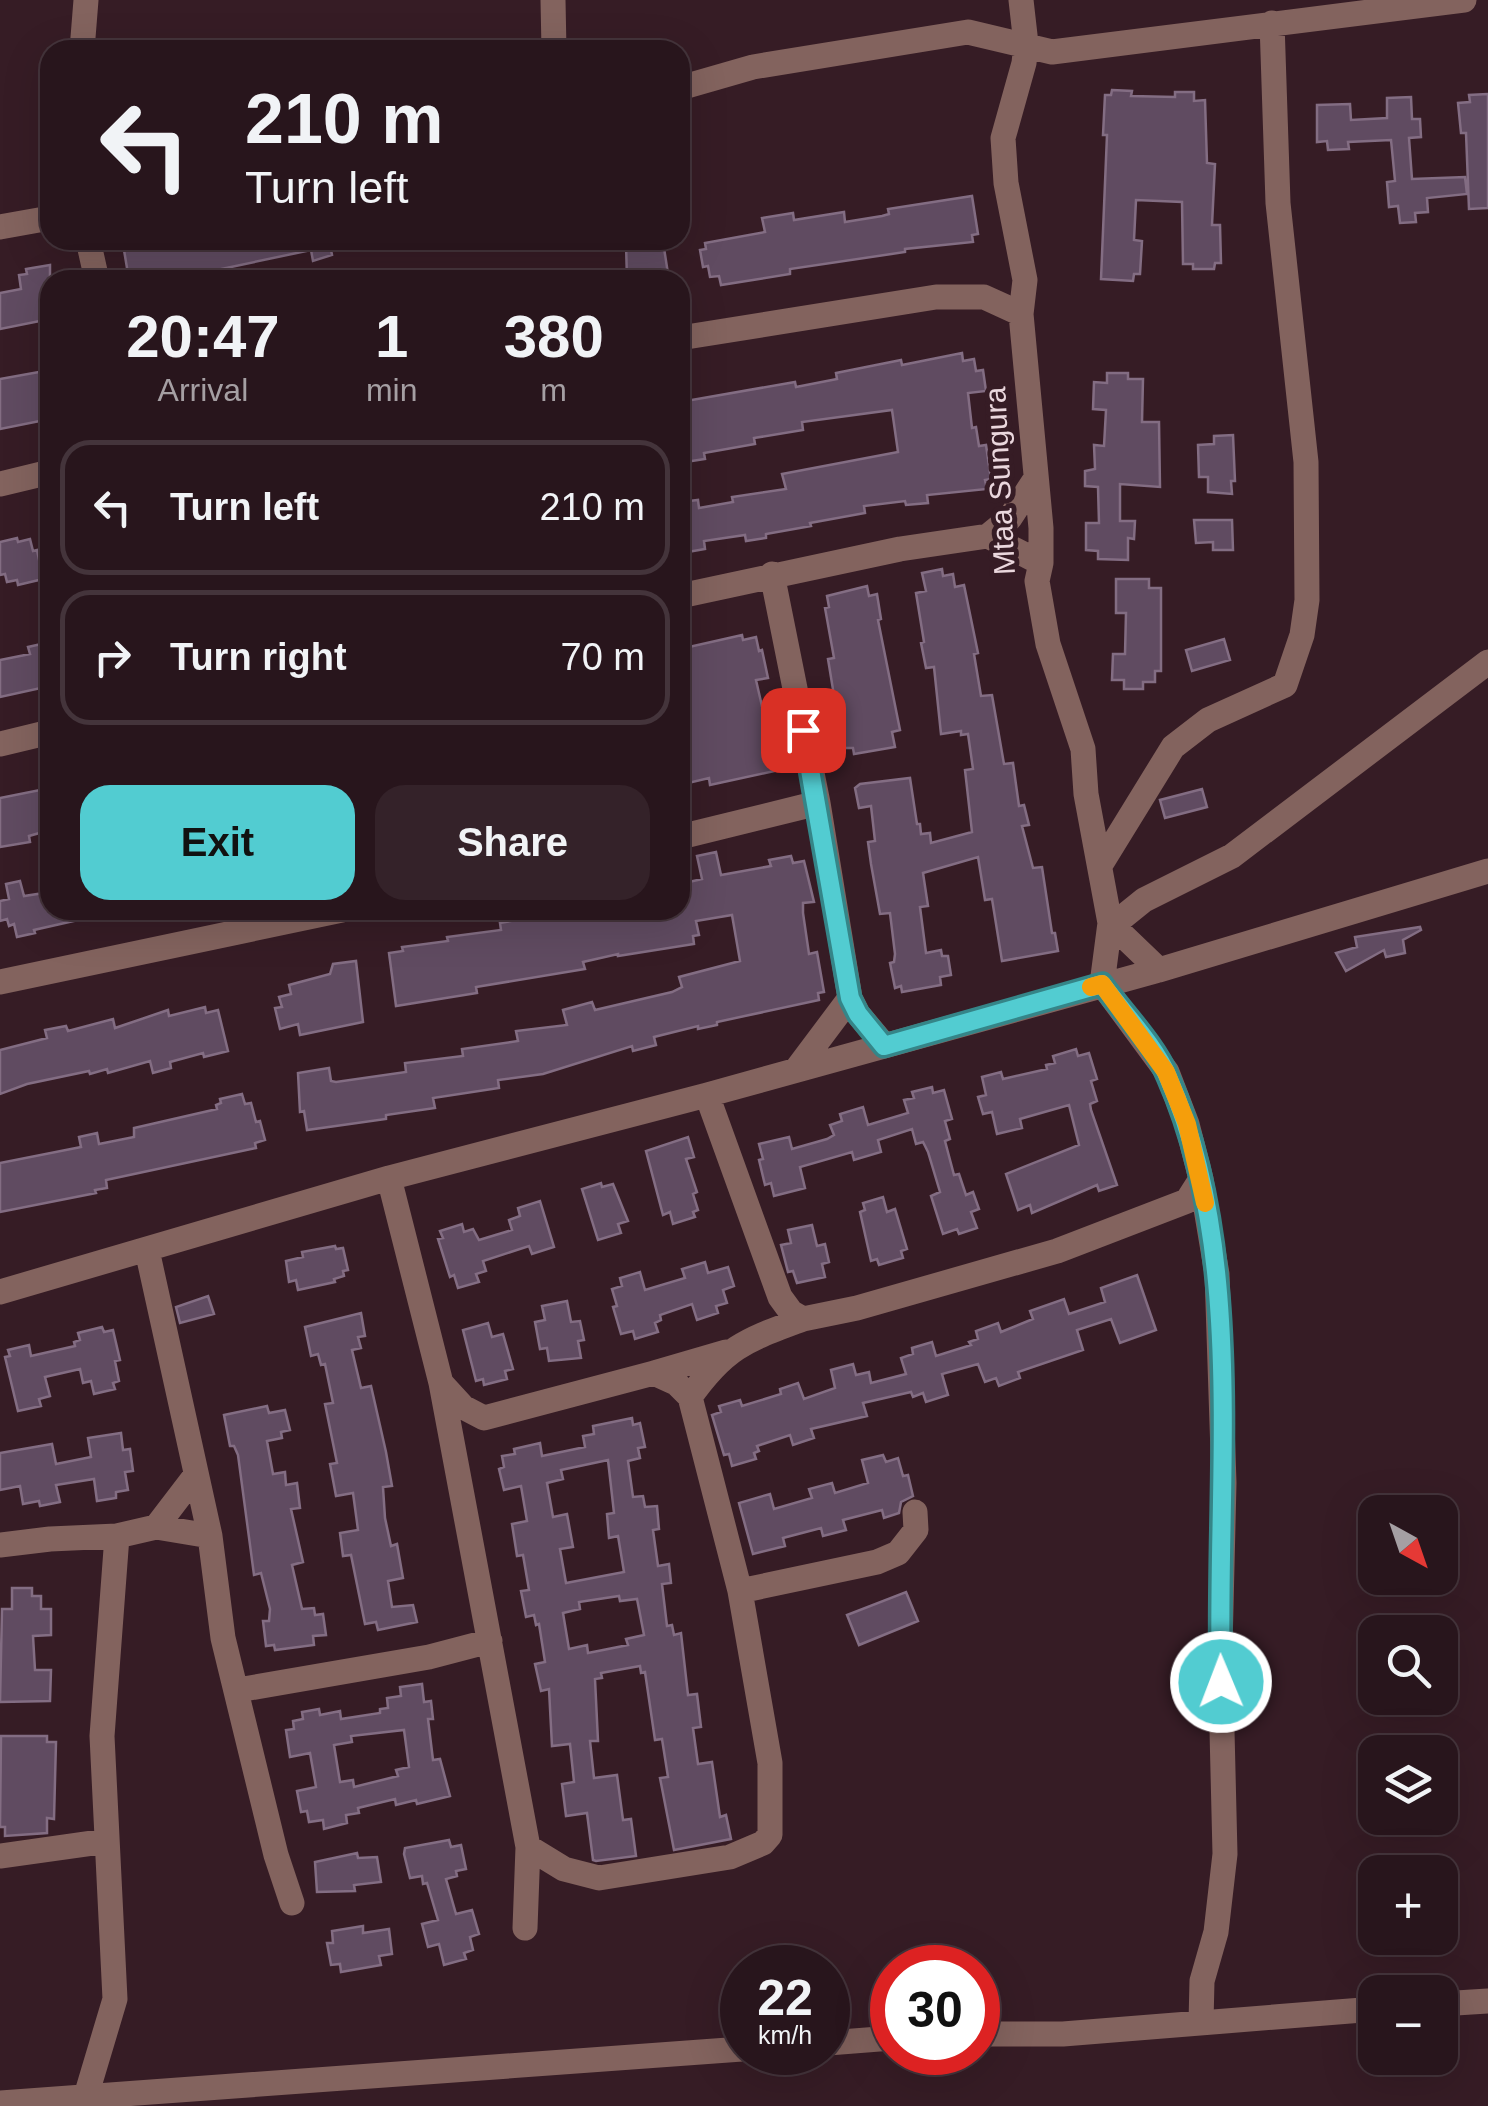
<!DOCTYPE html>
<meta charset="utf-8">
<style>
body{margin:0;font-family:Arial,sans-serif;background:#342229;color:#f1f3f6;height:100vh;display:flex;flex-direction:column;font-size:38px;white-space:nowrap}
*{box-sizing:border-box;margin:0}
p{font-size:32px;color:#a59fa3}
.icon{flex:none;width:55px;height:55px;fill:none;stroke:currentColor;stroke-width:2;stroke-linecap:round;stroke-linejoin:round}
.map{position:relative;flex:1;overflow:hidden}
.sheet{position:absolute;left:40px;top:270px;width:650px;height:650px;display:flex;flex-direction:column;background:#28151c;border-radius:30px;box-shadow:0 10px 40px #0002,0 0 0 2px #44343b}
.sheet>*{flex:none}
.banner{position:absolute;left:40px;top:40px;width:650px;height:210px;border-radius:30px;box-shadow:0 10px 40px #0002,0 0 0 2px #44343b;background:#28151c;color:#f1f3f6;overflow:hidden}
.needle{width:65px;rotate:140deg}
.buttons{position:absolute;left:1358px;top:1495px;display:grid;gap:20px}
.buttons a{display:grid;place-items:center;width:100px;height:100px;border-radius:20px;background:#28151c;box-shadow:0 10px 40px #0002,0 0 0 2px #44343b;font-size:50px}
.speed{position:absolute;left:720px;top:1945px;display:flex;gap:20px;font-size:50px;font-weight:700;text-align:center}
.speed>*{display:grid;place-content:center;width:130px;height:130px;border-radius:50%;background:#28151c;box-shadow:0 10px 40px #0002,0 0 0 2px #44343b;line-height:1}
.speed small{font-size:25px;font-weight:400}
.speed .limit{border:15px solid #d22;background:#fff;color:#111}
.pin{position:absolute;display:grid;place-items:center;width:85px;height:85px;color:#fff;margin:-42px;border-radius:20px;box-shadow:0 5px 15px #0006}
.me{position:absolute;width:110px;margin:-55px;rotate:359deg;stroke-linejoin:round;filter:drop-shadow(0 0 8px #0008)}
.turn{display:flex;align-items:center;gap:35px;height:210px;padding:0 40px;font-size:45px}
.turn .icon{width:130px;height:130px;stroke-width:2.5}
.turn b{display:block;font-size:70px;line-height:85px}
.eta{display:flex;justify-content:space-evenly;align-items:center;height:170px;text-align:center}
.eta b{font-size:60px;font-weight:700;line-height:70px}
.action{display:flex;gap:20px;margin-top:auto;padding:20px 40px}
.action a{flex:1;height:115px;border-radius:30px;background:#52ccd1;color:#111;font-size:40px;font-weight:700;line-height:115px;text-align:center}
.action a+a{background:#342229;color:#f1f3f6}
ul{padding:0;list-style:none}
li{display:flex;align-items:center;gap:30px;height:135px;margin:0 20px 15px;padding:0 20px;border:5px solid #44343b;border-radius:30px}
li div{flex:1}
li b{display:block;font-size:38px}
li em{font-style:normal}
.map>svg:first-child{display:block}
.building{fill:#604b61;stroke:#836d83;stroke-width:2.5;fill-rule:evenodd}
.lines{fill:none;stroke-linecap:round;stroke-linejoin:round}
.minor{stroke:#83635e;stroke-width:25}
.route-casing{stroke:#358588;stroke-width:25}
.route{stroke:#52ccd1;stroke-width:18}
.slow{stroke:#f59e0b;stroke-width:18}
.labels{text-anchor:middle;stroke-width:10;stroke-linejoin:round;paint-order:stroke}
.street-label{font-size:30px;fill:#ead7dd;stroke:#361c25}
</style>
<div class="map">
<svg width="1488" height="2106" viewBox="0 0 1488 2106">
<rect width="100%" height="100%" fill="#361c25"/>
<!-- building -->
<path class="building" d="M1112 90 1132 91 1131 96 1175 97V92H1194V101L1205 100 1207 163 1215 164 1212 225H1220L1221 263H1215L1214 269H1193V264H1183L1182 202 1136 200 1134 240 1142 241 1140 274H1134L1133 281 1101 279 1107 135H1103L1105 95H1111Z
M1488 94V208L1469 209 1466 133H1461L1458 103 1470 102 1469 95Z
M1411 97 1412 119H1420L1421 137 1409 138 1412 179 1465 177 1467 194 1427 198 1428 212 1415 213 1416 222 1400 223 1398 206 1389 207 1387 182 1395 181 1391 140 1348 142 1349 149 1328 150 1327 141 1317 142V105L1350 104 1351 120 1387 118V98Z
M972 196 978 234 972 235 973 242 905 249V252L790 269V274L721 285 719 276 710 277 708 266 703 267 700 250 706 249 705 243 765 232 762 218 793 213 794 220 844 212 845 222 882 216 889 214 888 209Z
M149 240H329L332 255 313 261 311 250 212 271 214 280H129L124 250 131 249 129 244Z
M636 240H657L658 249 664 248 669 280H627L626 244Z
M50 265V319L0 329V293L21 289 19 275 27 274 26 269Z
M962 353 963 361 974 359 976 371 983 370 986 391 968 393 972 428 976 427 979 446 986 445 991 479 985 480 987 489 927 495 928 503 906 505 905 501 864 506 865 513 810 523 811 526 766 534V538L746 541 745 535 704 541 705 549 682 553 680 502 698 500 699 508 733 502 732 497 786 489 782 474 898 452 892 410 802 422 803 430 754 438 755 444 704 453 705 459 685 462 684 455H680V402L795 382 796 387 837 379 836 373 901 360 902 365Z
M50 370V419L0 429V379Z
M1107 373H1128V379H1143L1142 422H1159L1160 487 1120 484V521H1135L1134 539 1128 538V560L1098 559V551L1086 550V523H1099L1098 487 1085 486V471L1095 469 1094 445 1104 446 1106 410 1093 409 1094 382 1107 383Z
M1233 435 1235 481H1231L1232 494 1208 492V477H1199L1198 445 1214 444V436Z
M1194 520H1232L1233 550H1213V542L1196 543Z
M17 538 18 542 30 539 33 551 37 550 43 579 18 585 17 580 7 582 5 574 0 575V542Z
M942 569 943 576 953 574 955 587 964 585 978 653 974 654 981 696 992 695 1004 764 1013 763 1019 806 1024 805 1029 825 1022 826 1033 868 1042 867 1052 933H1055L1058 951 1002 961 992 899 985 900 978 857 923 873 928 906 920 907 926 953 941 950 942 956H948L951 975 940 977 941 985 902 992 901 986 895 988 890 963 894 962 895 954 890 913 880 914 871 864 868 842 875 841 871 806 859 808 855 788 860 784 910 778 917 824H920L921 834 930 833 931 843 972 832 965 770 973 769 968 734 961 735V731L941 734 934 667 926 668 921 643 924 642 916 593 926 591 922 573Z
M1116 579H1149V588H1161V671H1155V682H1143V689H1124V680H1112L1113 654H1125L1126 613H1116Z
M867 586 869 596 877 594 881 619 878 620 900 730 892 732 895 747 854 754 853 748H844L838 720 828 659 834 658 825 608 829 607 827 596Z
M742 635 743 640 756 637 759 651 762 650 768 678 756 680 764 715H767L770 728 777 726 782 751 775 752 779 770 710 785 709 778 680 785V649Z
M1224 639 1230 660 1192 671 1186 650Z
M50 642V686L0 697V660L30 654 28 647Z
M50 788V830L29 836 30 842 0 847V798Z
M1202 789 1207 807 1165 818 1160 800Z
M716 852 721 875 771 866 769 860 791 856 793 863 804 861 814 902 803 903V913L809 954 817 952 824 992 818 993 819 1000 717 1022V1025L698 1029V1026L654 1037 656 1045 633 1051 632 1046 543 1074 498 1080 499 1088 433 1098 435 1108 386 1115V1119L307 1130 304 1111 300 1112 298 1073 329 1068 331 1081 336 1082 406 1072 405 1063 463 1056 462 1049 518 1041 516 1031 567 1025 563 1010 592 1002 595 1010 672 992 682 987 679 977 740 961 732 915 696 921 699 935 693 936 694 944 618 956V954L583 962 585 969 476 987 477 993 396 1006 389 953 403 951 402 947 448 941 447 937 501 930 500 923 570 910H573L574 918 607 910H680V884L702 879 697 856Z
M20 881 24 896 44 893 47 910H87V918L34 930 35 933 17 937 14 924 9 926 7 919 0 921V901L9 899 6 884Z
M1420 927 1421 930 1403 940 1405 953 1386 957 1384 950 1346 971 1336 953 1357 947 1355 937Z
M356 961 363 1022 300 1035 298 1024 280 1029 275 1008 282 1007 279 997 291 994 289 985 330 974 333 964Z
M205 1007 206 1013 218 1010 228 1051 204 1057 203 1053 170 1062 171 1068 153 1073 150 1061 108 1073 107 1069 90 1074 89 1071 27 1084 0 1094V1050L47 1038 45 1030 66 1026 68 1031 113 1019 115 1028 168 1010 169 1016Z
M1076 1049 1078 1056 1089 1053 1097 1079 1091 1081 1097 1101 1090 1104 1091 1110 1117 1185 1099 1191 1097 1185 1032 1213 1030 1205 1018 1210 1006 1174 1079 1145 1069 1105 1020 1119 1022 1128 997 1134 992 1112 983 1114 978 1097 986 1095 982 1077 1001 1072 1003 1079 1047 1069 1046 1065 1055 1063 1053 1056Z
M932 1087 933 1093 944 1090 952 1119 945 1121 950 1139 945 1141 954 1175 959 1174 966 1195 973 1192 979 1209 971 1212 977 1228 959 1234 957 1229 943 1234 931 1196 940 1192 928 1152 923 1142 916 1144 912 1129 878 1140 881 1152 854 1160 852 1152 800 1167 805 1188 774 1196 771 1183 765 1185 759 1160 763 1159 759 1144 789 1137 792 1149 827 1139 834 1135 830 1125 842 1121 840 1114 863 1107 868 1125 908 1113 904 1100 914 1098 912 1092Z
M242 1094 245 1104 251 1103 256 1122 260 1121 265 1140 255 1143 256 1148 106 1180 107 1188 95 1190 96 1193 0 1212V1163L81 1147 79 1137 97 1133 99 1144 134 1137V1128L217 1109 216 1105 221 1103 220 1099Z
M688 1137 694 1157 686 1159 697 1192 693 1194 698 1210 693 1212 695 1217 673 1224 670 1212 663 1215 646 1151Z
M601 1183 602 1187 613 1184 628 1221 618 1224 621 1233 598 1240 582 1189Z
M883 1197 887 1212 895 1209 907 1249 901 1251 903 1258 879 1265 877 1259 871 1261 860 1212 865 1210 863 1203Z
M540 1201 554 1247 532 1254 529 1246 483 1261 486 1271 476 1274 479 1282 458 1288 454 1275 450 1277 438 1239 443 1238 440 1231 462 1224 464 1232 473 1229 479 1240 512 1230 509 1220 520 1216 518 1208Z
M812 1225 817 1246 825 1244 829 1262 822 1264 825 1277 797 1283 793 1271 788 1272 781 1245 791 1243 788 1230Z
M335 1246 336 1249 343 1248 348 1270 343 1271 344 1276 334 1279 335 1282 298 1290 296 1280 289 1282 286 1261 303 1257 302 1252Z
M705 1262 708 1273 728 1267 734 1286 723 1290 727 1303 716 1306 718 1313 697 1320 692 1304 660 1315 661 1320 655 1323 658 1332 635 1339 633 1331 621 1334 613 1307 617 1306 612 1289 622 1286 620 1278 640 1272 645 1290 685 1278 682 1269Z
M1137 1275 1156 1330 1120 1343 1111 1319 1077 1330 1083 1350 1018 1372 1020 1378 999 1386 996 1378 985 1382 978 1364 942 1374 948 1395 926 1402 923 1393 913 1397 911 1392 863 1403 867 1416 811 1429 814 1438 793 1445 790 1435 757 1446 759 1451 754 1453 756 1459 732 1466 729 1454 724 1455 712 1415 721 1412 719 1406 740 1400 742 1406 781 1394 780 1389 798 1383 804 1399 835 1388 831 1370 853 1364 856 1375 869 1372 871 1383 906 1374 901 1358 913 1354 912 1348 932 1342 936 1356 971 1345 969 1342 978 1339 976 1331 998 1323 1001 1332 1033 1319 1030 1311 1064 1299 1069 1314 1105 1302 1101 1288Z
M208 1296 214 1314 180 1323 176 1307Z
M567 1301 571 1322 580 1321 584 1340 578 1341 581 1358 549 1361 547 1348 540 1349 535 1322 545 1320 542 1306Z
M361 1313 365 1336 358 1337 361 1348 352 1350 361 1388 371 1386 386 1452 392 1486 383 1487 385 1518 391 1546 397 1544 403 1578 388 1581 392 1607 413 1605 417 1622 378 1630 376 1622 365 1624 351 1555 343 1556 340 1533 358 1530 353 1493 336 1496 330 1464 337 1463 325 1404 333 1403 325 1364 321 1365 318 1354 311 1356 305 1327Z
M488 1323 492 1337 503 1334 513 1369 505 1371 507 1379 484 1385 483 1379 476 1381 463 1330Z
M102 1327 104 1332 113 1330 120 1360 115 1361 119 1381 113 1383 115 1389 94 1394 91 1381 83 1383 80 1369 45 1377 50 1396 39 1399 41 1406 18 1411 5 1357 10 1356 8 1350 29 1345 31 1356 75 1346 74 1342 80 1340 78 1333Z
M267 1406 269 1413 285 1410 290 1430 281 1432 282 1438 267 1441 273 1474 285 1472 286 1485 297 1483 300 1508 291 1509 303 1562 292 1565 302 1609 314 1608 315 1615 323 1614 326 1635 313 1636 314 1645 275 1650 274 1645 266 1646 263 1621H269L270 1609 261 1573 254 1575 238 1455 234 1446H230L224 1415Z
M632 1418 633 1425 640 1423 645 1447 638 1448 640 1458 628 1461 633 1497 643 1496 645 1507 657 1506 659 1529 653 1530 658 1566 669 1564 671 1583 662 1584 667 1626 672 1625 674 1635 681 1633 688 1695 697 1694 701 1727 693 1728 698 1764 712 1762 720 1817 726 1815 731 1839 674 1850 660 1778 668 1777 662 1739 655 1740 645 1672 641 1673 640 1666 601 1673 602 1678 595 1679 598 1741H590L594 1778 617 1775 623 1820 631 1819 636 1856 596 1861 593 1860 587 1813 566 1816 562 1784 574 1782 570 1744 552 1746 549 1689 541 1691 535 1664 545 1662 539 1624 536 1625 534 1615 526 1617 521 1591 529 1590 523 1555 517 1556 512 1524 527 1521 521 1486 504 1490 499 1469 504 1467 502 1456 515 1454 514 1449 540 1443 542 1456 585 1447 583 1436 594 1434 593 1426ZM608 1460 614 1513 607 1514 609 1538 618 1536 624 1572 566 1583 560 1549 573 1547 567 1514 553 1517 547 1483 563 1479 561 1470ZM619 1596 620 1601 637 1599 644 1635 626 1639 628 1645 588 1653 587 1645 569 1649 563 1613 580 1609 579 1602Z
M121 1433 123 1450 130 1449 133 1471 125 1472 128 1490 116 1492V1498L97 1501 94 1479 56 1485 60 1502 40 1506 39 1501 23 1504 20 1486 0 1490V1453L52 1444 56 1464 91 1457 88 1438Z
M883 1455 886 1462 898 1458 903 1476 908 1475 913 1496 901 1502 899 1513 884 1518 882 1510 843 1520 846 1530 823 1536 821 1528 783 1538 785 1546 753 1554 739 1503 770 1494 774 1509 812 1498 809 1489 832 1483 835 1493 868 1483 862 1460Z
M12 1588H32V1596H41V1609H51V1635L33 1636 35 1670H51L50 1701 0 1702 2 1609H12Z
M906 1592 918 1621 859 1645 847 1615Z
M422 1684 424 1702 431 1701 433 1719H428L433 1760 440 1759 450 1796 417 1804 416 1800 396 1805 395 1799 358 1808 359 1813 346 1815 347 1823 324 1829 323 1820 309 1822 307 1811 301 1812 297 1791 316 1787 310 1753 290 1757 286 1730 294 1729 293 1721 303 1719 302 1712 319 1709 320 1715 340 1711 341 1719 380 1713V1709L388 1708 387 1698 401 1696 400 1687ZM404 1730 409 1767 396 1770 398 1776 354 1787 353 1780 340 1782 334 1745 352 1742 351 1736Z
M1 1736H47V1742H56L54 1819 47 1818V1833L5 1836V1827H0Z
M449 1840 451 1847 461 1845 466 1869 456 1871 457 1876 446 1879 456 1914 472 1910 479 1934 470 1937 473 1950 464 1953 466 1959 444 1965 439 1944 428 1947 422 1924 438 1920 427 1883 423 1884 422 1876 410 1878 404 1854 405 1848Z
M357 1853 358 1858 377 1857 381 1882 354 1885 355 1891 317 1892 315 1862Z
M363 1926V1933L389 1929 392 1954 379 1956 381 1965 341 1972 340 1964 331 1965 327 1943H333L332 1931Z"/>
<g class="lines">
<!-- minor -->
<path class="minor" d="M553 0 554 50
M1021 0 1026 44 1024 63 1003 138 1006 183 1025 280 1021 314
M82 50 86 0
M680 88 753 67 968 32 1052 52 1464 0
M0 227 50 218
M88 240 97 280
M680 338 936 297H984L1021 314 1041 528V563L1037 581 1048 644 1083 749 1086 794 1110 923 1102 984 1167 1072 1187 1124 1201 1179 1217 1274 1224 1483 1220 1648 1225 1854 1216 1932 1202 1981 1201 2022
M0 484 50 472
M988 536 1010 518 1036 478
M772 574 818 803 850 998 858 1014 884 1045
M680 596 900 549 988 536 1041 563
M0 744 50 732
M680 837 818 803
M1101 864 1173 747 1208 720 1285 685 1302 635 1307 600 1306 462 1278 203 1272 23
M1110 923 1159 970
M1113 925 1144 900 1232 856 1488 662
M0 982 342 910
M796 1070 850 998
M707 1095 780 1297 791 1312 803 1319 857 1308 1057 1251 1187 1201 1201 1179
M389 1178 441 1383 463 1407 484 1418 654 1373 676 1383 690 1397 740 1591 770 1763V1835L763 1843 730 1857 599 1878 564 1869 528 1847
M147 1250 210 1536 223 1638 276 1855 292 1903
M0 1292 389 1178 707 1095 1159 970 1488 871
M654 1373 726 1352
M441 1383 528 1847 525 1928
M690 1397C726 1346 747 1340 803 1319
M156 1527 195 1476
M0 1545 50 1539 117 1536 156 1527 210 1536
M740 1591 877 1562 898 1553 916 1530 915 1512
M238 1690 429 1657 490 1641
M0 1856 107 1841
M1440 2004 1488 2001
M978 2034H1063L1375 2009
M828 2043 892 2038
M86 2096 115 1999 102 1736 117 1536
M0 2103 742 2049"/>
</g>
<g class="lines">
<!-- route casing -->
<g class="route-casing">
<path id="route" d="M803 730 850 998 858 1014 884 1046 1102 984C1123 1013 1154 1044 1168 1077 1248 1257 1215 1490 1221 1682"/>
</g>
<!-- route -->
<use href="#route" class="route"/>
<!-- slow -->
<path class="slow" d="M1091 987 1102 984 1166 1072 1187 1124 1205 1203"/>
</g>
<g class="labels">
<!-- street labels -->
<g class="street-label">
<text transform="translate(1000 481) rotate(-93)" y="10">Mtaa Sungura</text>
</g>
</g>
</svg>
<div class="buttons">
<a><svg class="needle" viewBox="-14 -14 28 28"><path d="M0-13l5 13h-10z" fill="#e53935"/><path d="M0 13l5-13h-10z" fill="#a59fa3"/></svg></a>
<a><svg class="icon" aria-label="search" viewBox="0 0 24 24"><circle cx="10" cy="10" r="6"/><path d="M15 15l6 6"/></svg></a>
<a><svg class="icon" aria-label="layers" viewBox="0 0 24 24"><path d="M12 4l9 5-9 5-9-5zM3 14l9 5 9-5"/></svg></a>
<a>+</a>
<a>−</a>
</div>
<div class="speed"><div>22<small>km/h</small></div><div class="limit">30</div></div>
<div class="pin" style="left:803px;top:730px;background:#d93025"><svg class="icon" aria-label="arrive" viewBox="0 0 24 24"><path d="M6 21V4h12l-3 4 3 4H6"/></svg></div>
<svg class="me" style="left:1221px;top:1682px" viewBox="-20 -20 40 40"><circle r="17" fill="#52ccd1" stroke="#fff" stroke-width="3"/><path d="M0-11L8 9 0 5-8 9z" fill="#fff"/></svg>
<div class="banner">
<div class="turn"><svg class="icon" aria-label="left" viewBox="0 0 24 24"><path d="M17 20v-9H6M10 6l-5 5 5 5"/></svg><div><b>210 m</b>Turn left</div></div>
</div>
<section class="sheet">
<div class="eta">
<div><b>20:47</b><p>Arrival</p></div>
<div><b>1</b><p>min</p></div>
<div><b>380</b><p>m</p></div>
</div>
<ul>
<li><svg class="icon" aria-label="left" viewBox="0 0 24 24"><path d="M17 20v-9H6M10 6l-5 5 5 5"/></svg><div><b>Turn left</b></div><em>210 m</em></li>
<li><svg class="icon" aria-label="right" viewBox="0 0 24 24"><path d="M7 20v-9h11M14 6l5 5-5 5"/></svg><div><b>Turn right</b></div><em>70 m</em></li>
</ul>
<div class="action"><a>Exit</a><a>Share</a></div>
</section>
</div>
